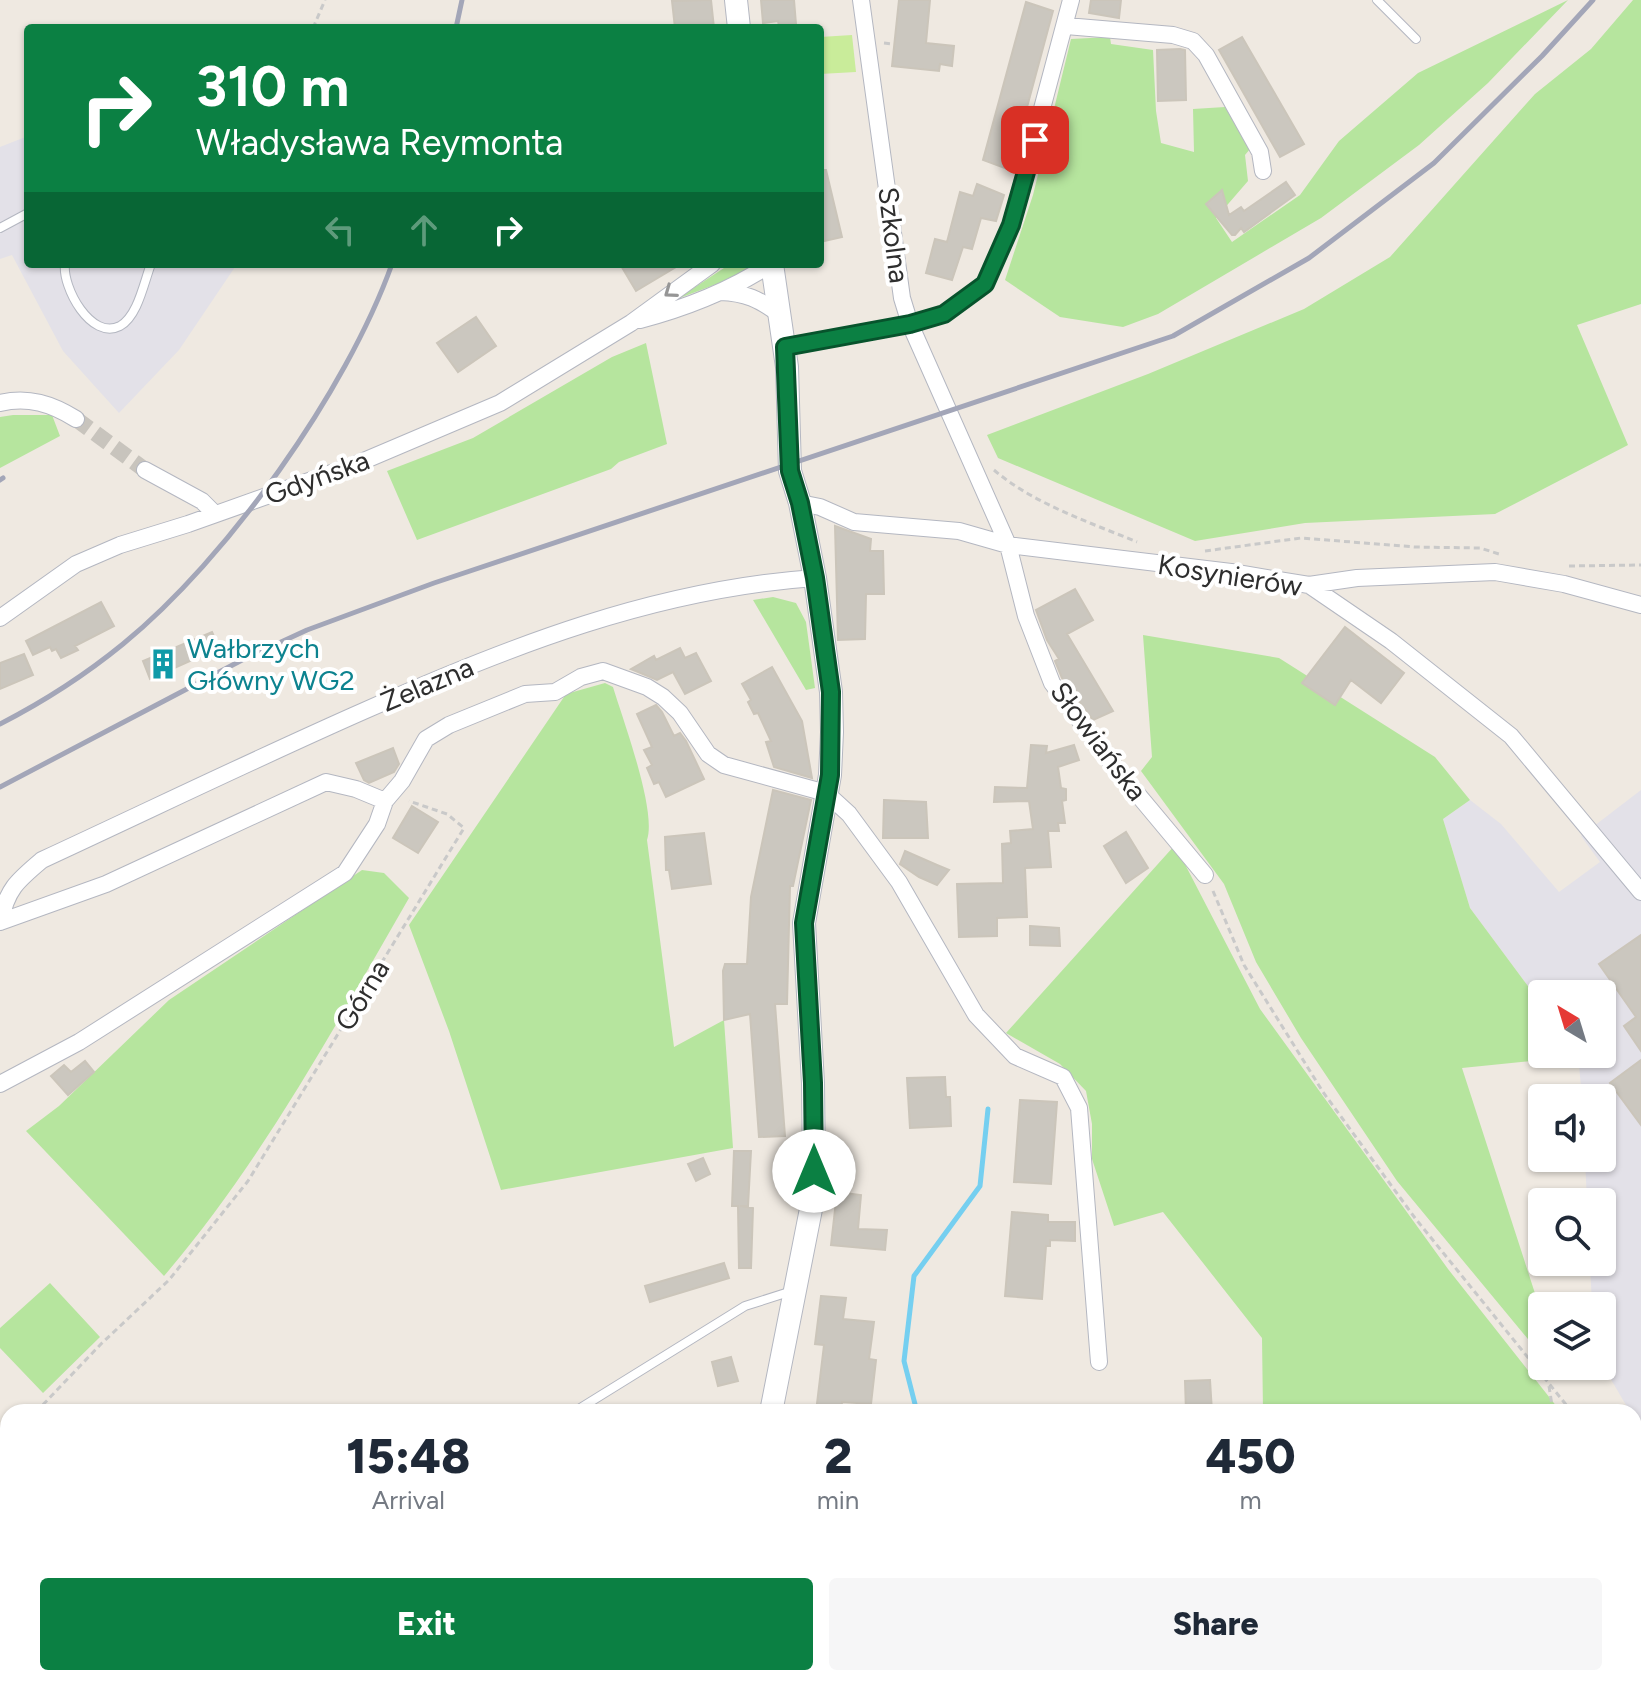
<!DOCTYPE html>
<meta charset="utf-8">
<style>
body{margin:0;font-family:Figtree,sans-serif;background:#f6f6f7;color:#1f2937;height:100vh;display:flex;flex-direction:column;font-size:30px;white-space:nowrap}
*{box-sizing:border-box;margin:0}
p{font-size:26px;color:#747a83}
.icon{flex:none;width:44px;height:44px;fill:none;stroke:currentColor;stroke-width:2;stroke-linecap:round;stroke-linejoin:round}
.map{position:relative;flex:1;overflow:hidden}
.drawer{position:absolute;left:0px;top:1404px;width:1642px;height:282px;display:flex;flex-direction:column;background:#fff;border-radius:24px 24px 0 0;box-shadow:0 2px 6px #0004}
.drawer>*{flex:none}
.top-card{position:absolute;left:24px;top:24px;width:800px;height:244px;border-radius:8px;box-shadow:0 2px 6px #0004;background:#0b8043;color:#fff;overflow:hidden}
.needle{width:52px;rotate:322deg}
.buttons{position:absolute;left:1528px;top:980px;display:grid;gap:16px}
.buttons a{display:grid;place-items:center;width:88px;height:88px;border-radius:8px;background:#fff;box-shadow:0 2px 6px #0004;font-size:40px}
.pin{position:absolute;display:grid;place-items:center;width:68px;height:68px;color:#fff;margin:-34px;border-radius:16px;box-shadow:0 4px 12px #0006}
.me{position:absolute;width:88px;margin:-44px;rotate:0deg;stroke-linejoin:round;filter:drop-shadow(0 0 6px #0008)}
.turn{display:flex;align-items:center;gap:28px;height:168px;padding:0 40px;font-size:36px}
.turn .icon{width:104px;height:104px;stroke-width:2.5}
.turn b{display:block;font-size:56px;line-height:68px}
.lanes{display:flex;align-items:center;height:76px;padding:0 40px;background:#0003;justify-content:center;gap:40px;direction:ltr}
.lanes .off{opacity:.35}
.eta{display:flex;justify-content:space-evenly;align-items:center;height:136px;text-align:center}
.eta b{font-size:48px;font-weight:800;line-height:56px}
.cta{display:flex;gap:16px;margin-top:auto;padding:16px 40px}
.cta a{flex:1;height:92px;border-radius:8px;background:#0b8043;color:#fff;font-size:32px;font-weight:800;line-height:92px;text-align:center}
.cta a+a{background:#f6f6f7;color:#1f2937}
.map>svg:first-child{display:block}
.industrial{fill:#e3e1e8}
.green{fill:#b6e59e}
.pitch{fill:#c9ec9a}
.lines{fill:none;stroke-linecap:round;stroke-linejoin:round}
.stream{stroke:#75cff0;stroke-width:5}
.building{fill:#cbc7bf;stroke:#cbc5ba;stroke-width:2}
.street-tunnel{stroke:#c8c4bd;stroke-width:16;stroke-dasharray:16 8;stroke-linecap:butt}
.lane-casing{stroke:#b4b7c1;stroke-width:10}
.street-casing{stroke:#b4b7c1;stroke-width:18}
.secondary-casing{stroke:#b4b7c1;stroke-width:24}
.path{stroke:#c9c9c9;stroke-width:3;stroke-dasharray:6 4;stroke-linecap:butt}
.lane{stroke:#fff;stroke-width:8}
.street{stroke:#fff;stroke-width:16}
.secondary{stroke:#fff;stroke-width:22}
.rail{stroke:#a3a6b8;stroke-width:5}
.oneway{stroke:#969696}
.route-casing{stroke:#07532c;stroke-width:20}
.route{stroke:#0b8043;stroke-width:14}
.labels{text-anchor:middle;stroke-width:8;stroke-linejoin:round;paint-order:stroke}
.street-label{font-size:28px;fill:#2e2e2e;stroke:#fff}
.culture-label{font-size:28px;fill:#0d838f;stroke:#fff;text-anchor:start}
</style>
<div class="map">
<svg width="1641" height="1685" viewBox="0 0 1641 1685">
<rect width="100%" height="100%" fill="#efe9e1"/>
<!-- industrial -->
<path class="industrial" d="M28 136V264H237L179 350 119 413 63 351 12 255 0 259V147Z
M1641 790V1471L1636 1467 1641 1430 1634 1412H1630L1602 1364V1306H1592L1590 1262H1602V1202H1587L1585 1158H1602V1098H1582L1578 1054H1602V994H1542V1005L1470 908 1443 819 1470 800 1501 824 1559 892 1600 862 1581 836Z"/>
<!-- green -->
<path class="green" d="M1568 0 1488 83 1419 145 1321 218 1158 314 1123 327 1060 317 1005 280 1033 195 1071 39 1110 37 1111 44 1153 50 1156 111 1161 143 1194 152 1193 109 1225 107 1250 149 1245 155 1248 181 1216 218 1232 242 1300 195 1339 141 1418 73Z
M1633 0H1641V304L1577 325 1628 445 1495 514 1305 523 1195 541 998 458 987 435 1148 374 1304 309 1390 257 1535 94 1591 49Z
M730 264H755L746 273 677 299Z
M646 343 667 444 619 462 611 469 417 540 387 471 473 438 612 357Z
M13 415H52L60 436 0 468V417Z
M773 597 796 603 806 622 815 688 806 690 753 600Z
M1143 635 1279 658 1435 757 1470 800 1443 819 1470 908 1542 1005V1054L1579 1056 1462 1068 1542 1315V1356L1397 1181 1301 1038 1256 962 1224 884 1141 771 1152 757Z
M605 683 613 687C623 720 657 811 647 840L674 1047 724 1020 733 1148 501 1190 449 1031 409 925 566 694Z
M1175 845 1260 1009 1448 1269 1561 1412H1263L1262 1338 1163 1212 1114 1226 1092 1159V1124L1086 1091 1060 1064 1006 1033Z
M362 870 384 873 409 898C334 1028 262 1161 164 1276L26 1131 59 1106 169 1000Z
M50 1283 100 1337 43 1393 0 1348V1328Z
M1634 1517 1641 1527V1685H1268V1678H1634Z"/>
<!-- pitch -->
<path class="pitch" d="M852 35 856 72 820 74V37Z"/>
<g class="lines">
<!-- stream -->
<path class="stream" d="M917 1412 904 1361 914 1276 980 1186 988 1109
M974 1678V1685"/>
</g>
<!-- building -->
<path class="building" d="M711 0 714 28H675L672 1Z
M761 0H794L796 24 779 26 778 21 763 23Z
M899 0H930L926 43 954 46 952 66 940 64 939 71 892 66Z
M1091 0H1121L1119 18 1089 13Z
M1026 2 1053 11 1010 170 983 160Z
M1242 37 1304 144 1280 157 1219 50Z
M1180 49 1185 50 1186 100 1158 101 1157 50Z
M820 170H826L842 237 820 242Z
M1286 182 1295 195 1244 232 1241 228 1235 235H1232L1206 204 1222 190 1229 215 1241 207 1244 211Z
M977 184 1004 195 996 221 981 218 972 249 963 247 952 280 926 273 935 239 947 242 960 192 973 196Z
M620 264H681L636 291Z
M476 317 496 346 458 372 437 343Z
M835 526 871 539 870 551H883L884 594H866L865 639 838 640Z
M1075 589 1093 620 1067 634 1113 711 1093 720 1062 678 1055 661 1059 659 1047 640 1036 610Z
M101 602 114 626 75 646 78 650 61 658 56 649 52 651 50 647 33 655 26 641Z
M1345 627 1404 673 1381 703 1351 680 1335 705 1302 683Z
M212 632 219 648 150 679 143 661Z
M680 648 685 658 696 653 711 681 685 694 673 672 657 680 631 669 654 656 656 660Z
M24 654 33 675 0 689V663Z
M772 667 802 721 812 778 774 767 766 742 771 741 758 713 754 714 748 702 751 700 742 684Z
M656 705 662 712 674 736 680 733 686 741 704 779 666 797 659 782 654 784 647 768 652 765 644 750 652 747 637 714Z
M1031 745 1047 746 1046 753 1074 745 1079 760 1058 767 1061 788 1066 789V800L1062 801 1065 823H1058L1059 831H1048L1051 867 1025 868 1027 917 997 918V936L959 937 957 884 1003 883 1002 844 1011 843 1010 831 1033 829 1029 801 994 802 995 787 1027 788Z
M393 748 399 764 394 772 369 783 364 780 356 763Z
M773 790 811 800 793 886H790L787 1004H775L785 1136 759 1137 750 1014 724 1020 723 971 725 964H747L751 897Z
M884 800 926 802 928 838H883Z
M412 806 438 822 418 853 393 838Z
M1126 832 1148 868 1126 883 1104 846Z
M704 833 711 884 672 889 669 870H666L665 837Z
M905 851 937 865 949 870 937 885 919 877 900 864Z
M1030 926 1059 928 1060 946 1030 945Z
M1641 935V1051L1624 1026 1636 1017 1599 964Z
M1641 1060V1125L1610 1083Z
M85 1061 94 1072 68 1095 51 1076 64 1065 71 1072Z
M945 1077 946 1097H950L951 1126 910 1128 907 1078Z
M1020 1100 1057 1102 1051 1184 1014 1182Z
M734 1151H751L748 1206H740L753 1208 751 1268H739L738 1206H732Z
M703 1158 710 1174 696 1181 688 1164Z
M837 1192 861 1195 858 1229 887 1230 885 1250 831 1245Z
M1012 1212 1048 1215V1222H1075V1241L1050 1240V1246H1046L1042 1299 1005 1296Z
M724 1263 729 1278 650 1302 645 1286Z
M821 1296 846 1298 843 1319 874 1322 869 1359 876 1360 871 1404 842 1402 841 1412H816L824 1345 815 1344Z
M731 1357 738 1381 718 1386 712 1362Z
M1210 1380 1212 1412H1186L1185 1381Z"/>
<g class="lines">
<!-- street-tunnel -->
<path class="street-tunnel" d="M76 419 145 470"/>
<!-- lane casing -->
<g class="lane-casing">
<path id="lane" d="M1377 0 1416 39
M0 228 28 213
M65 264C62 287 91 341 120 326 138 316 144 282 151 264
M574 1412 745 1306 792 1291"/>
</g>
<!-- street casing -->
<g class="street-casing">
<path id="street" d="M861 0 902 298 910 324 1008 545 1026 616 1052 683 1109 760 1205 875
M1066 26 1173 35 1193 41 1206 55 1260 152 1263 171
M720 292C746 293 759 299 779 314
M640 320C686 308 731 290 771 264
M785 347 910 324 944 314 985 284 1011 225 1071 0
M0 403C28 396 52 404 76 419
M145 470 202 501 215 514
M800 503 820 507 854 522 959 531 1008 545 1231 572 1309 585 1391 641 1511 736 1641 892
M1309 585 1357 578 1495 572 1564 584 1641 605
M0 618 76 564 120 545 188 524 354 465 500 403 631 323 712 264
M0 922C7 889 17 881 42 860 150 810 257 758 366 710 510 646 656 589 815 578
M0 922 106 884 326 782 356 789 385 801
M0 1084 79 1042 345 873 377 824 385 801 402 781 426 739 449 725 525 694 555 692 581 677 603 671 647 687 663 697 680 713 708 754 724 765 826 793 837 803 849 814 899 882 976 1015 1015 1056 1063 1077 1079 1108 1099 1362"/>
</g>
<!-- secondary casing -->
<g class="secondary-casing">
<path id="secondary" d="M736 0 739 28
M771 1412 811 1209 814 1171 813 1083 804 923 830 775 832 732 831 692 815 578 800 503 790 471 787 367 772 264
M748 1685 749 1678"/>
</g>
<!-- path -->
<path class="path" d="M313 28 325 0
M884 43 893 44
M994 470C1034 504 1089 522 1137 542
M1205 551 1301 538 1415 547 1480 548 1499 554
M1569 566 1641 565
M1213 891 1244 965 1323 1092 1415 1218 1572 1412
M1549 1386 1553 1412
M36 1412 101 1344 169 1280 248 1181 464 828 447 814 409 801
M0 1449 8 1441
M1634 1472 1641 1479
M1617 1678 1619 1685
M222 1685 234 1678"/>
<!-- lane -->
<use href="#lane" class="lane"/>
<!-- street -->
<use href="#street" class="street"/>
<!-- secondary -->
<use href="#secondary" class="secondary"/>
<!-- rail -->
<path class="rail" d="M456 28 462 0
M0 480 3 478
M0 724C43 702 85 675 123 644 228 558 346 392 392 264
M0 787 244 659 307 630 434 583 1173 336 1309 258 1434 163 1542 56 1593 0"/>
</g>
<!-- one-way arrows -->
<defs><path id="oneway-chevron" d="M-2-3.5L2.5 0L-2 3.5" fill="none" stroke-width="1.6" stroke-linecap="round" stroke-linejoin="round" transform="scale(2)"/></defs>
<use class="oneway" href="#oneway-chevron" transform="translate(670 292) rotate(144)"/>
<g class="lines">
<!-- route casing -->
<g class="route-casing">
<path id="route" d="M814 1171 813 1083 804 923 830 775 831 692 815 578 800 503 790 471 785 347 910 324 944 314 985 284 1011 225 1035 140"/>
</g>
<!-- route -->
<use href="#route" class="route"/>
</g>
<!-- icons -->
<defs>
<g id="building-bare" transform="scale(2.4)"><path d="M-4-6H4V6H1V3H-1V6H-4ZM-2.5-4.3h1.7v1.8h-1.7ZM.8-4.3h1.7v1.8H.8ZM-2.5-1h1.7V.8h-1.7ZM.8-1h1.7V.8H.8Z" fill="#0f9aa8" stroke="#fff" stroke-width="2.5" paint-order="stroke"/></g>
</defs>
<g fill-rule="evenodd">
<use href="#building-bare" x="163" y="664"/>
</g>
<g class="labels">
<!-- street labels -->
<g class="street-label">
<text transform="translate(894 235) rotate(83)" y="10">Szkolna</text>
<text transform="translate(317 477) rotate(-20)" y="10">Gdyńska</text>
<text transform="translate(1230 575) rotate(9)" y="10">Kosynierów</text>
<text transform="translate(427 684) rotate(-23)" y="10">Żelazna</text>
<text transform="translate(1099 741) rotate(53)" y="10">Słowiańska</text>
<text transform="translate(362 995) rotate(-59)" y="10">Górna</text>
</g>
<!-- culture labels -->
<g class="culture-label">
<text x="187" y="658">Wałbrzych<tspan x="187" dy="32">Główny WG2</tspan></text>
</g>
</g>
</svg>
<div class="buttons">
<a><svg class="needle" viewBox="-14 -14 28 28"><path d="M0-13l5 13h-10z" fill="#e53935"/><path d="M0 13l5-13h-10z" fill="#747a83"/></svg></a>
<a><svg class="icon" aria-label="sound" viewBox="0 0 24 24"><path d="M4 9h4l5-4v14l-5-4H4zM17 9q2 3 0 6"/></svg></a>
<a><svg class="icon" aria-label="search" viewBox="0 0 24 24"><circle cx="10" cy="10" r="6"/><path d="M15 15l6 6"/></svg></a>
<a><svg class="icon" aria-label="layers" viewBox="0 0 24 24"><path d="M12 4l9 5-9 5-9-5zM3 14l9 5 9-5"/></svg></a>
</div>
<div class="pin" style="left:1035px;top:140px;background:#d93025"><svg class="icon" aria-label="arrive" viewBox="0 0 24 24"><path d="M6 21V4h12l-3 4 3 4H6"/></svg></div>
<svg class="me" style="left:814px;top:1171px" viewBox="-20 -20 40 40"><circle r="19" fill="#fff"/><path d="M0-13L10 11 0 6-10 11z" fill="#0b8043"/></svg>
<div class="top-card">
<div class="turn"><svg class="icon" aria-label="right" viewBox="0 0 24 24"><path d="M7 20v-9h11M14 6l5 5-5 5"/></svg><div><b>310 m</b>Władysława Reymonta</div></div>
<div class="lanes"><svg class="icon off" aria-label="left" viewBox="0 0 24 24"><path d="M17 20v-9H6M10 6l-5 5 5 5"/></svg><svg class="icon off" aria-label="ahead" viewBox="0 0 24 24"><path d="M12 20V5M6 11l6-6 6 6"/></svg><svg class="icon" aria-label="right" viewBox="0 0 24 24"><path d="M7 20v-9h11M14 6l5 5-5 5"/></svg></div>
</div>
<section class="drawer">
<div class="eta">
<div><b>15:48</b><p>Arrival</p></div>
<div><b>2</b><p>min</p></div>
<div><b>450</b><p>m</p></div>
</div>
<div class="cta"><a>Exit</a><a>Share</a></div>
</section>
</div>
